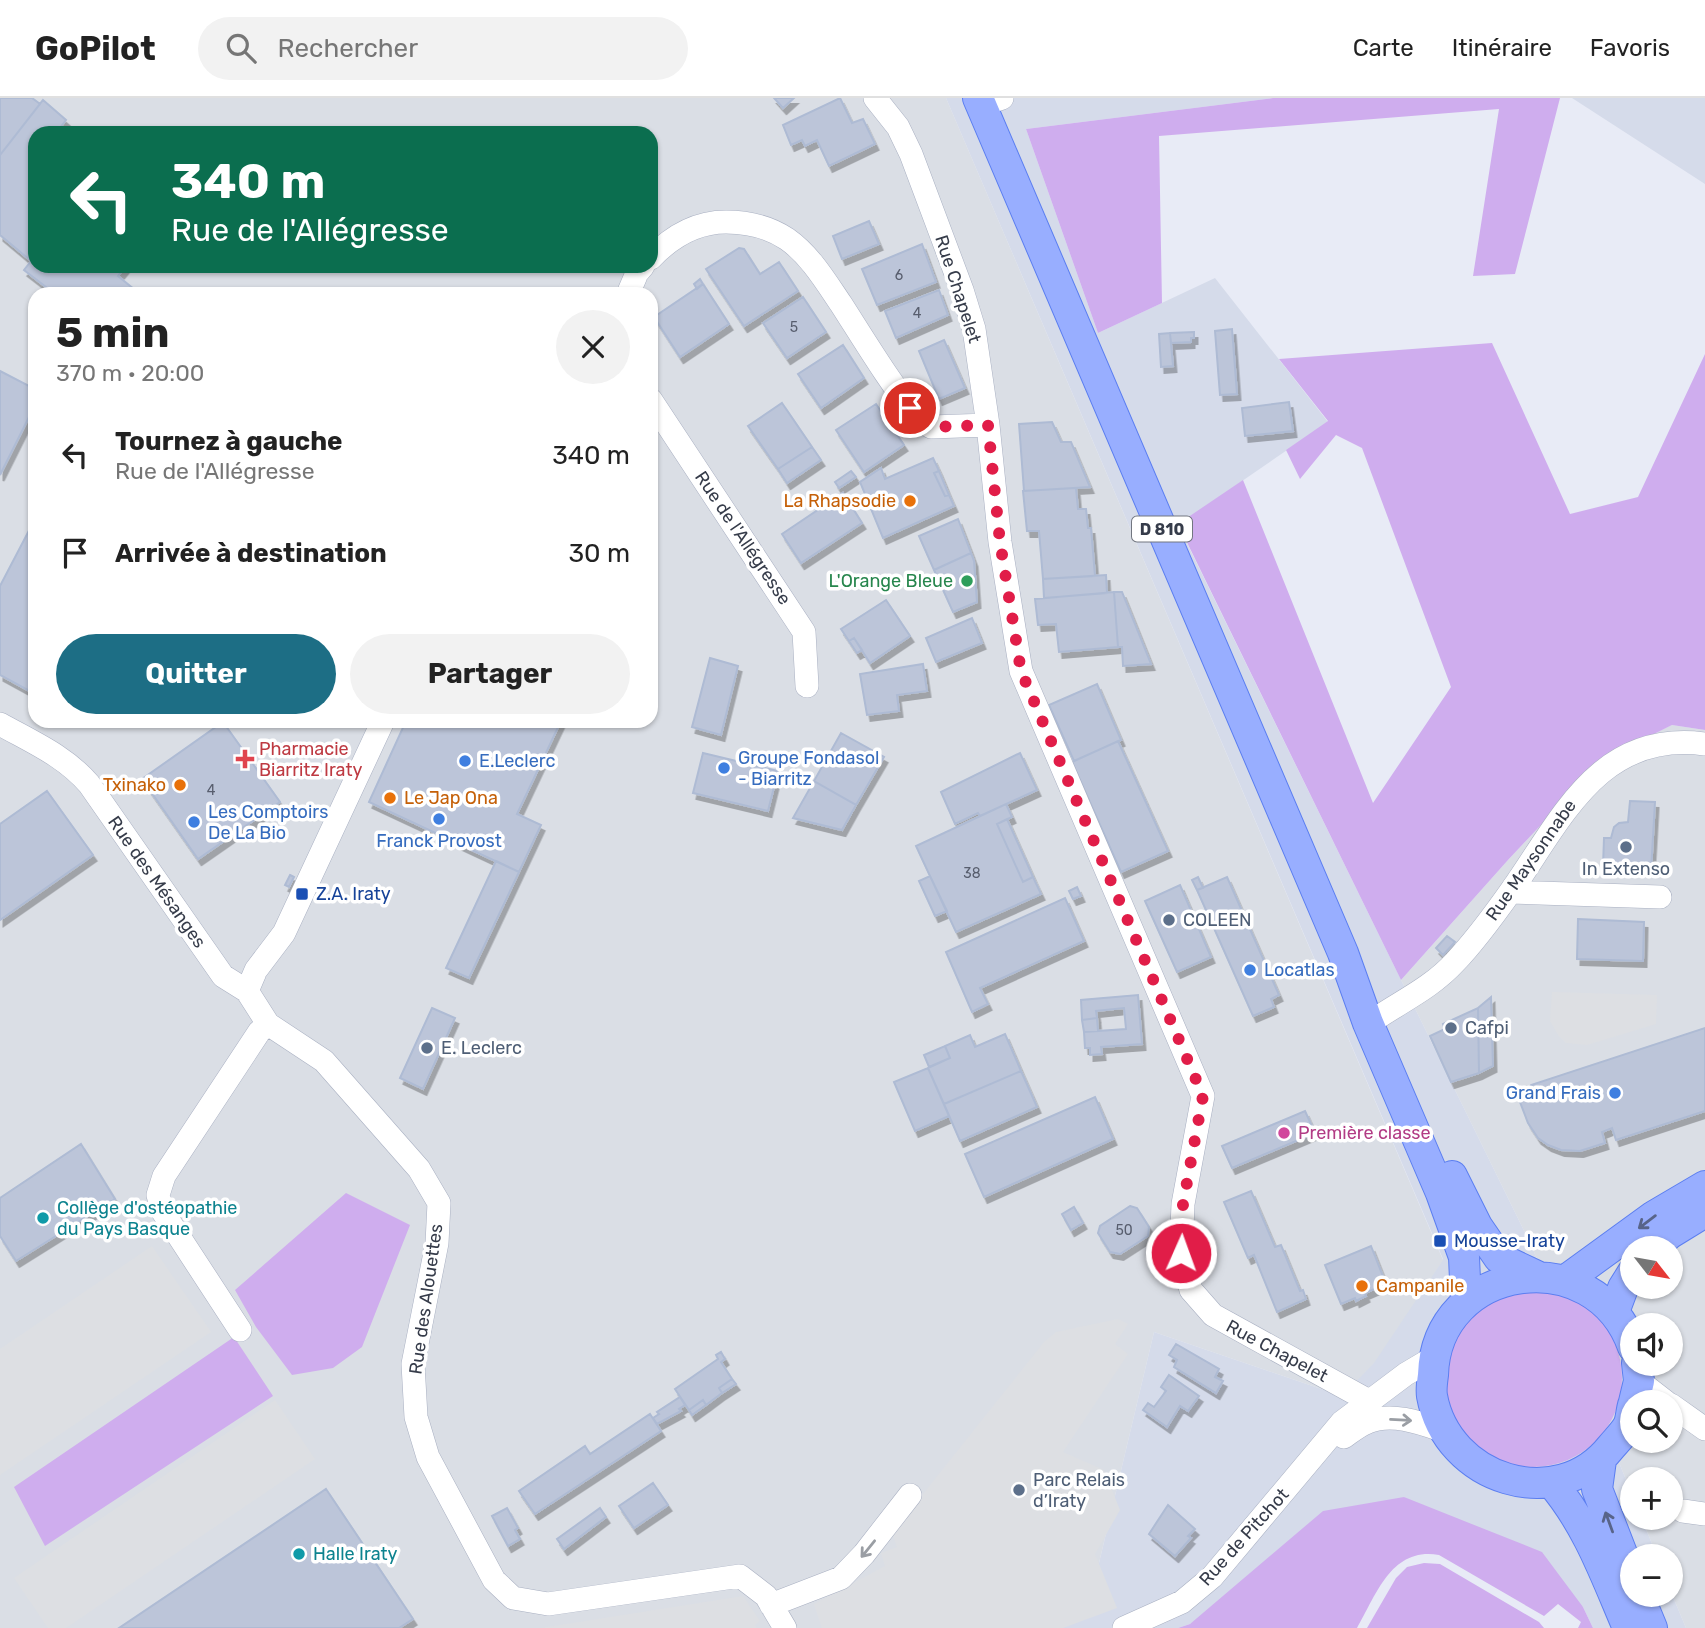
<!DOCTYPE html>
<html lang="fr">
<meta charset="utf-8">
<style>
body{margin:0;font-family:Rubik,sans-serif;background:#f2f2f2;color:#222;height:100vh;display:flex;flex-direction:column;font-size:26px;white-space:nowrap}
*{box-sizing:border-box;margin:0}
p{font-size:23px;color:#767676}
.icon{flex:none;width:38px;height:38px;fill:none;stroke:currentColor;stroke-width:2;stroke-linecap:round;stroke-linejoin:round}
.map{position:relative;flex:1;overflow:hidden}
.drawer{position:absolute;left:28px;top:189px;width:630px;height:441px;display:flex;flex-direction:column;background:#fff;border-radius:21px;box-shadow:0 2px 5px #0004}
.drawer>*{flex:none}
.banner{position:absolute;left:28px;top:28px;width:630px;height:147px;border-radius:21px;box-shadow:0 2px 5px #0004;background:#0b6e4f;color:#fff;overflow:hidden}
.needle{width:46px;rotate:121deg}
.tools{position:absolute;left:1620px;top:1138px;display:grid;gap:14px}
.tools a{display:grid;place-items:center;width:63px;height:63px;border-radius:50%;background:#fff;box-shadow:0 2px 5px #0004;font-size:35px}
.pin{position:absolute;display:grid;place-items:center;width:60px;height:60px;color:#fff;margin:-30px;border:4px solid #fff;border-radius:50%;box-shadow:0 2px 7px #0007}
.me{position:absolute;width:77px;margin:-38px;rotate:2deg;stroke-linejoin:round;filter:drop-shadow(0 0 5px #0008)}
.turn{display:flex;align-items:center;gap:24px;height:147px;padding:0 28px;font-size:32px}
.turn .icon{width:91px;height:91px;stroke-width:2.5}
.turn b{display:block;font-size:49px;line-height:60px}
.round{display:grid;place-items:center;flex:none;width:74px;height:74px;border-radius:37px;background:#f2f2f2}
.head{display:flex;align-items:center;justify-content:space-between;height:119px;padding:0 28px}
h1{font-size:42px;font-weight:700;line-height:52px}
.action{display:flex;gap:14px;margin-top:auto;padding:14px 28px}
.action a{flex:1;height:80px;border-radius:42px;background:#1d6e85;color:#fff;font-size:28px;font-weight:700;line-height:80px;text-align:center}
.action a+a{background:#f2f2f2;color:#222}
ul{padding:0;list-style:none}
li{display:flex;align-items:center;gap:21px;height:98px;padding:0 28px}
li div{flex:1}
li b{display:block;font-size:26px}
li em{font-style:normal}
header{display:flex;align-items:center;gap:42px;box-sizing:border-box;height:98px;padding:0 35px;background:#fff;border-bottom:2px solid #e0e0e0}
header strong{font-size:33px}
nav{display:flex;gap:38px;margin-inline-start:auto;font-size:24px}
.search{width:490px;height:63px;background:#f2f2f2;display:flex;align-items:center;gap:18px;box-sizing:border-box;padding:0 24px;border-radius:38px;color:#767676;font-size:26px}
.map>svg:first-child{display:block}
.residential{fill:#d5dbea}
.industrial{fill:#dadee5;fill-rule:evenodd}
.green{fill:#cfadee}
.parking{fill:#dddfe3}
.building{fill:#bcc5d9;stroke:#aebbd4;stroke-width:2;filter:url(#shadow)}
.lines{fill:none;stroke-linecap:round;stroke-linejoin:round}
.minor-casing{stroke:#a9b0c2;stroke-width:24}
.major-casing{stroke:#5b7ef0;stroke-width:32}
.minor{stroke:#fff;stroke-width:23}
.major{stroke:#98aeff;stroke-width:30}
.oneway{stroke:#586489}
.oneway2{stroke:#9a9ea4}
.route{stroke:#e11d48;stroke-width:12;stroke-dasharray:0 21.6}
.food-dot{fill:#e8710a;stroke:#fff;stroke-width:2.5}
.leisure-dot{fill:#2e9e5b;stroke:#fff;stroke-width:2.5}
.health-dot{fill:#e0444e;stroke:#fff;stroke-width:2.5}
.shop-dot{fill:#3f7fe0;stroke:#fff;stroke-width:2.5}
.service-dot{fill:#5c6f8a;stroke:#fff;stroke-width:2.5}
.transit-dot{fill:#1a4fb4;stroke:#fff;stroke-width:2.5}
.hotel-dot{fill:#d1479c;stroke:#fff;stroke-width:2.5}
.culture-dot{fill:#0f9aa8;stroke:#fff;stroke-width:2.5}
.labels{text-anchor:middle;stroke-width:7;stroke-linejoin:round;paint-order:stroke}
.number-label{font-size:14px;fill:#585e6e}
.shield{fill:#fff;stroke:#727680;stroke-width:2}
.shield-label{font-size:16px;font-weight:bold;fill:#363c4a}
.street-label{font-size:18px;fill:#363c4a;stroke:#fff}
.food-label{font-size:18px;fill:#c56008;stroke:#fff;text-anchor:end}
.leisure-label{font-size:18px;fill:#27864d;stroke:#fff;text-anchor:end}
.health-label{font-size:18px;fill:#be3a42;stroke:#fff;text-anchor:start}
.shop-label{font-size:18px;fill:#366cbe;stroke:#fff;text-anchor:start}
.service-label{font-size:18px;fill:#4e5e75;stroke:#fff;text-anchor:start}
.transit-label{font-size:18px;fill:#164399;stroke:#fff;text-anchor:start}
.hotel-label{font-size:18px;fill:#b23c85;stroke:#fff;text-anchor:start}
.culture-label{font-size:18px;fill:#0d838f;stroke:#fff;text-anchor:start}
</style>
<header>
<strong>GoPilot</strong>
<div class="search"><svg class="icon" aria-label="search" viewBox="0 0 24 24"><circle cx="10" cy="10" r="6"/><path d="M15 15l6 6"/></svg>Rechercher</div>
<nav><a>Carte</a><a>Itinéraire</a><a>Favoris</a></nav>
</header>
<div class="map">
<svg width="1705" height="1530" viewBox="0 0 1705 1530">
<defs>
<filter id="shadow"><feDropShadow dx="3.5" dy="6" stdDeviation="0" flood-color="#0004"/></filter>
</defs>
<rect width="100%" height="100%" fill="#e8ebf6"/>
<!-- residential -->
<path class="residential" d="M946 0H1273L1026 31 1098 235 1215 180 1328 324 1178 427 1532 1149 1633 1399V1419H1641L1657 1458H1633V1496H1671V1494L1686 1530H1593L1583 1509 1404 1399 1190 1526 1178 1530H955L1099 1465 1154 1234 1342 1298 1443 1161Z
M1572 0H1705V86Z"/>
<!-- industrial -->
<path class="industrial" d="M0 0H946L1443 1162 1374 1265 1342 1298 1154 1234 1099 1465 955 1530H0ZM35 35H651V168H35ZM35 196H651V623H35Z
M1672 627 1705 632V1530H1686L1671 1494V1458H1657L1641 1419H1671V1381H1633V1399L1532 1149 1401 882 1508 762 1602 662ZM1633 1150H1671V1188H1633ZM1633 1227H1671V1265H1633ZM1633 1304H1671V1342H1633Z"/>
<!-- green -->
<path class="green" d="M1273 0H1560L1515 176 1473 178 1499 11 1159 38 1162 205 1098 235 1026 31Z
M1492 245 1570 416 1638 399 1705 256V632L1672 627 1602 662 1508 762 1401 882 1178 426 1243 382 1373 705 1451 589 1362 350 1336 337 1300 381 1286 352 1328 323 1279 261Z
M346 1095 410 1127 362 1249 333 1270 292 1277 256 1229 235 1192Z
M1444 1280a89 89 0 1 1 178 0a89 89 0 1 1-178 0Z
M234 1239 273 1298 45 1448 14 1389Z
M1404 1399 1542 1454 1583 1509 1593 1530H1578L1581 1524 1558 1506 1544 1518 1439 1457C1391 1449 1377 1496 1357 1530H1178L1190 1526 1323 1413Z
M1424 1465 1440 1466 1539 1524 1544 1530H1367L1396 1480 1407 1469Z"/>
<!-- parking -->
<path class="parking" d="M1552 894 1657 897 1656 926 1587 947 1566 945 1558 937 1550 923Z
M152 1148 211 1234 0 1377V1251Z
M1118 1221 1128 1226 1115 1246 1128 1256 1063 1354 1104 1372 1120 1412 1095 1456 1117 1510 1063 1530H822L814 1506 885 1468 881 1455 897 1449 892 1435 1044 1244 1056 1234Z
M275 1302 315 1361 66 1530H48L14 1480Z
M743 1498 760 1523 755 1527 757 1530H541Z"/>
<!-- building -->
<path class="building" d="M0 0H32L40 6 0 57Z
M774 0H794L783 10Z
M840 0 852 25 863 21 875 46 829 68 817 42 805 48 802 42 791 47 783 27Z
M43 2 66 22 56 35H35V168H126L118 178 135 192 132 196H55L24 172 31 163 0 137V57Z
M869 123 879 146 842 161 833 138Z
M922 146 936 184 877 207 862 171Z
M739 150 744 151 760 176 779 164 798 193 744 228 706 171Z
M700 181 703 186 697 191 694 186Z
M703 186 729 226 680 259 654 219Z
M939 192 948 217 896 240 885 213Z
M803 199 826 234 787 260 763 225Z
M1232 231 1237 296 1220 297 1215 233Z
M1194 234V240H1191V244L1171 245 1170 235Z
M1170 235 1173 268 1161 269 1159 236Z
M944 242 965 290 939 301 919 253Z
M843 247 864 280 821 310 798 276Z
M0 273 35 291V307L0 377Z
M1289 304 1293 333 1245 338 1242 310Z
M782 305 812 349 778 371 748 328Z
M876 306 904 347 864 374 836 332Z
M1052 324 1061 344H1071L1090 389 1024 393 1019 326Z
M812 349 821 362 787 385 778 371Z
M933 360 939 373 934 375 945 398 949 397 954 408 883 440 860 384 881 370 885 381Z
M851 373 856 379 839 390 835 384Z
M939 373 949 397 945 398 934 375Z
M1076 390 1078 411H1086L1088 430H1091L1095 478 1043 481 1039 433H1027L1023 393Z
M843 395 862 425 801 465 782 436Z
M35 421V596L0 577V488Z
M958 421 971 455 934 472 919 438Z
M971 455 974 463 977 504 953 514 934 472Z
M1106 477 1107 495 1044 500 1043 481Z
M1114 494H1122L1151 566 1123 568 1122 549H1118Z
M1114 494 1118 549 1059 554 1056 526 1038 527 1035 501Z
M886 502 910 538 870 565 854 540 849 543 841 531Z
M972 520 982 545 936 564 926 540Z
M854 540 862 552 857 555 849 543Z
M710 560 738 568 721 637 692 629Z
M923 566 927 593 897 597 899 613 867 617 860 576Z
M1097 586 1121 642 1074 663 1049 607Z
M406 623H561L517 716 541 727 519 774 369 704Z
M223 624 280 704 198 761 142 681Z
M841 635 884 659 856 707 814 683Z
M1118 643 1168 753 1121 774 1072 664Z
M703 655 778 673 768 713 693 695Z
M1020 655 1037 692 980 718 978 715 955 726 941 694Z
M814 683 856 707 842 732 793 720Z
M47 693 93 757 0 822V726Z
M1630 703 1655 704 1651 773 1603 769 1604 740H1611L1614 729 1619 725 1628 724Z
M1006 706 1012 719 997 726 1023 784 1033 779 1041 796 956 834 916 748Z
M1007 721 1033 779 1023 784 997 726Z
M496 763 519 774 469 880 446 870Z
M290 777 294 779 289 789 285 787Z
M930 778 947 813 935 818 919 783Z
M1198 779 1203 790 1197 792 1192 782Z
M1227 779 1279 897 1271 901 1274 909 1253 918 1197 792Z
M1180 787 1211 859 1177 874 1145 803Z
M1077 789 1081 798 1073 801 1069 793Z
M1065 800 1084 843 980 890 988 906 972 914 946 854Z
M1578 821 1644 824 1643 863 1577 861Z
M1447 838 1455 844 1443 857 1436 850Z
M1138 897 1142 946 1101 949 1102 956 1090 957V950H1085L1084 934 1126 931 1124 910 1096 913 1097 920 1082 922 1081 902Z
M1491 899 1493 968 1479 975 1478 910Z
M432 910 455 920 423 991 400 980Z
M1478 910 1479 975 1451 984 1430 938 1445 931 1443 926Z
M1097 920 1098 933 1084 934 1082 922Z
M1705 930V1013L1616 1042 1612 1030 1602 1034 1605 1045 1580 1053 1561 1052 1548 1047 1538 1040 1528 1025 1520 1004 1531 987Z
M1005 936 1021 973 944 1006 928 970 950 960 945 948 970 937 975 949Z
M945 948 950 960 929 969 924 957Z
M928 970 949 1018 915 1033 894 984Z
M1021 973 1037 1009 960 1043 944 1006Z
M1095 999 1113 1041 984 1099 965 1056Z
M1305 1013 1315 1035 1232 1070 1222 1048Z
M81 1046 115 1101 16 1163 0 1138V1100Z
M1251 1093 1275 1149 1281 1147 1300 1193 1303 1192 1306 1201 1277 1214 1254 1157 1248 1160 1224 1104Z
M1130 1108 1137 1110 1149 1129 1148 1138 1120 1156 1110 1154 1098 1135 1100 1128Z
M1074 1109 1083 1125 1071 1132 1062 1116Z
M1371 1148 1386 1186 1365 1195 1366 1198 1356 1203 1355 1200 1341 1206 1325 1167Z
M1176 1246 1219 1271 1215 1279 1223 1283 1216 1295 1174 1269 1177 1262 1169 1257Z
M721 1254 725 1261 721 1264 732 1281 719 1290 722 1295 706 1307 703 1302 689 1312 675 1291 718 1261 716 1257Z
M1169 1277 1199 1298 1188 1313 1180 1308 1167 1329 1143 1312 1148 1305 1154 1309 1166 1293 1161 1289Z
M732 1281 736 1286 722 1295 719 1290Z
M680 1299 685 1307 679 1311 681 1313 657 1326 653 1320 659 1316 657 1314Z
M703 1302 706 1307 692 1317 689 1312Z
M650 1316 661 1333 535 1416 519 1393 585 1348 590 1356Z
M653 1385 668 1407 634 1430 619 1408Z
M326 1391 413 1521 399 1530H119Z
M1168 1407 1195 1431 1188 1438 1191 1440 1175 1458 1149 1436Z
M507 1410 518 1430 515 1432 520 1441 508 1448 492 1418Z
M600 1410 606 1419 564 1451 557 1441Z"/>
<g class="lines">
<!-- minor casing -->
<g class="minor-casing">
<path id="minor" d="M875 0 898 29 911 56 962 192 974 231 988 327 1000 444 1021 573 1203 998 1183 1106 1181 1155 1191 1192 1213 1217 1369 1303
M981 7 1002 0
M651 160C671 139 696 124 726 124 746 124 769 129 787 141 810 157 826 184 841 206 866 245 890 285 919 321L931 329 988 327
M628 196 637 175 643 168
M651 302 804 534 807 588
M0 626C32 644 65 658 89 686L223 878 247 893 268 926 324 963 419 1071 439 1105 437 1145 413 1266 416 1319 428 1359 494 1482 513 1500 548 1506 740 1478 766 1498 785 1530
M1511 794 1660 799
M247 893 256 872 284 835 383 623
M1377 920C1404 902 1432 889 1455 864 1475 843 1494 817 1511 793 1562 721 1599 632 1705 646
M240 1232 163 1114 158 1097 164 1078 259 934 268 926
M1639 1283 1666 1304
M1671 1307 1705 1331
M1344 1339C1351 1334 1359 1327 1368 1324 1392 1314 1421 1325 1444 1333
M1683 1413 1705 1416
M771 1507 841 1480 864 1456 910 1397
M1124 1530 1182 1504 1212 1479 1342 1324 1406 1276 1433 1260"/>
</g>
<!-- major casing -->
<g class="major-casing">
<path id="major" d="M978 0 1343 855 1368 925 1441 1095 1464 1159 1466 1204
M1452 1078 1477 1128 1499 1160 1537 1178
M1654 1150 1669 1136 1705 1114
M1566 1182 1654 1118 1705 1088
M1614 1214 1623 1190 1633 1174
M1633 1249C1595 1141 1436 1165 1433 1277 1432 1284 1431 1292 1432 1298 1447 1382 1557 1417 1611 1349 1616 1343 1624 1335 1628 1328 1631 1322 1631 1314 1633 1307
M1634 1304 1639 1283 1637 1265
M1601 1362 1597 1391 1633 1484
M1551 1384C1588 1427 1606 1479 1628 1530
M1638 1496 1652 1530"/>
</g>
<!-- minor -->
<use href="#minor" class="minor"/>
<!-- major -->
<use href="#major" class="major"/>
</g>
<!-- one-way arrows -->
<defs><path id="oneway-shaft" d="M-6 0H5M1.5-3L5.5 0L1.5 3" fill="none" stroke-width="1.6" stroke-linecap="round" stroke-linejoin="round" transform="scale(1.75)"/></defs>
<g class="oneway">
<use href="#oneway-shaft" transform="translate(1647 1124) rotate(143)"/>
<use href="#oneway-shaft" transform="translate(1609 1424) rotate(-110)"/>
</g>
<g class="oneway2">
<use href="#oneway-shaft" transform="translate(1401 1322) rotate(3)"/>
<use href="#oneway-shaft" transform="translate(868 1451) rotate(129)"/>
</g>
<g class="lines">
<!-- route -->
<path class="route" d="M910 310 919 321 931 329 988 327 1000 444 1021 573 1203 998 1183 1106 1181 1155"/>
</g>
<!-- markers -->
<g class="food-dot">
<circle cx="910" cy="403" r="7"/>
<circle cx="180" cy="687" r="7"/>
<circle cx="390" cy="700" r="7"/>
<circle cx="1362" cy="1188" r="7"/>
</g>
<circle class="leisure-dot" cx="967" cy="483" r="7"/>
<path class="health-dot" d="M241.5 650.5h7v7h7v7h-7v7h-7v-7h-7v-7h7z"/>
<g class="shop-dot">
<circle cx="465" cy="663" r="7"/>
<circle cx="724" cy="670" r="7"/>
<circle cx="439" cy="721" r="7"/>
<circle cx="194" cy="724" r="7"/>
<circle cx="1250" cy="872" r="7"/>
<circle cx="1615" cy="995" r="7"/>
</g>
<g class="service-dot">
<circle cx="1626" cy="749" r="7"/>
<circle cx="1169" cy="822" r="7"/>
<circle cx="1451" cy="930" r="7"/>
<circle cx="427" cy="950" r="7"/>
<circle cx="1019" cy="1392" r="7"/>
</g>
<g class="transit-dot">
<rect x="295" y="789" width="14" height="14" rx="3.5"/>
<rect x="1433" y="1136" width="14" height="14" rx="3.5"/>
</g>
<circle class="hotel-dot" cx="1284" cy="1035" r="7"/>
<g class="culture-dot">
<circle cx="43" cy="1120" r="7"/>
<circle cx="299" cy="1456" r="7"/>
</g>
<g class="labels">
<!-- number labels -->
<g class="number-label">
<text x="899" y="182">6</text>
<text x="917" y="220">4</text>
<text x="794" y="234">5</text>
<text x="211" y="697">4</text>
<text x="972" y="780">38</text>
<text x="1124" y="1137">50</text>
</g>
<!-- shield labels -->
<rect class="shield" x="1132" y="418.5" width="60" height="25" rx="5"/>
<g class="shield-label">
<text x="1162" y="437">D 810</text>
</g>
<!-- street labels -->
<g class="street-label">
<text transform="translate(958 191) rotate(72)" y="6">Rue Chapelet</text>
<text transform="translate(743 440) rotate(56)" y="6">Rue de l'Allégresse</text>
<text transform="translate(1531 762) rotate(-55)" y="6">Rue Maysonnabe</text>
<text transform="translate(157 784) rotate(55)" y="6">Rue des Mésanges</text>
<text transform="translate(426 1201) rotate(-82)" y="6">Rue des Alouettes</text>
<text transform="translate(1277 1253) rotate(28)" y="6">Rue Chapelet</text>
<text transform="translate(1244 1439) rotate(-48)" y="6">Rue de Pitchot</text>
</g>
<!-- food labels -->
<g class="food-label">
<text x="896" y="409">La Rhapsodie</text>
<text x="166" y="693">Txinako</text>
<text x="404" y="706" text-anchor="start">Le Jap Ona</text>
<text x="1376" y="1194" text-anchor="start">Campanile</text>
</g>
<!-- leisure labels -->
<g class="leisure-label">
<text x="953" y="489">L'Orange Bleue</text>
</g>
<!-- health labels -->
<g class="health-label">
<text x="259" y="657">Pharmacie<tspan x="259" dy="21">Biarritz Iraty</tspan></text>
</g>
<!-- shop labels -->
<g class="shop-label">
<text x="738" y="666">Groupe Fondasol<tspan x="738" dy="21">- Biarritz</tspan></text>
<text x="479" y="669">E.Leclerc</text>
<text x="208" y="720">Les Comptoirs<tspan x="208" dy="21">De La Bio</tspan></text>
<text x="439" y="749" text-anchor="middle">Franck Provost</text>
<text x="1264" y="878">Locatlas</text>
<text x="1601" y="1001" text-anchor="end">Grand Frais</text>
</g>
<!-- service labels -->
<g class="service-label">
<text x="1626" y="777" text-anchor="middle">In Extenso</text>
<text x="1183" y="828">COLEEN</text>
<text x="1465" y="936">Cafpi</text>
<text x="441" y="956">E. Leclerc</text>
<text x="1033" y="1388">Parc Relais<tspan x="1033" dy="21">d’Iraty</tspan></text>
</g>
<!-- transit labels -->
<g class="transit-label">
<text x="316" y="802">Z.A. Iraty</text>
<text x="1454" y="1149">Mousse-Iraty</text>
</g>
<!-- hotel labels -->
<g class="hotel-label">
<text x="1298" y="1041">Première classe</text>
</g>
<!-- culture labels -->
<g class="culture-label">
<text x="57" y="1116">Collège d'ostéopathie<tspan x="57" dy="21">du Pays Basque</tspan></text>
<text x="313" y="1462">Halle Iraty</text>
</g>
</g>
</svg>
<div class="tools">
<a><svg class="needle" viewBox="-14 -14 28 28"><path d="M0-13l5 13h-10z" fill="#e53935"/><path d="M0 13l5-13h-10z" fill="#767676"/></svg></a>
<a><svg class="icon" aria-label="sound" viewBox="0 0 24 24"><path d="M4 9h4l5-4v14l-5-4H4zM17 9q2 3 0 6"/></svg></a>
<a><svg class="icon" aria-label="search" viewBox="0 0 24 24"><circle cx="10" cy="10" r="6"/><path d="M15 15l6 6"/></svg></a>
<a>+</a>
<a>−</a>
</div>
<div class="pin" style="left:910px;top:310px;background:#d93025"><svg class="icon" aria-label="arrive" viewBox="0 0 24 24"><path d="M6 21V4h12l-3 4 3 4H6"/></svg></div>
<svg class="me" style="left:1181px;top:1155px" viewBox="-20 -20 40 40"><circle r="17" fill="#e11d48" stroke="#fff" stroke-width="3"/><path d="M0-11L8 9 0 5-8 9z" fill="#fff"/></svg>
<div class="banner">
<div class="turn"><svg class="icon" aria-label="left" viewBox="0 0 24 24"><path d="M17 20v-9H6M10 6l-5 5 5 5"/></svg><div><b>340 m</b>Rue de l'Allégresse</div></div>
</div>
<section class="drawer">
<div class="head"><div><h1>5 min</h1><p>370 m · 20:00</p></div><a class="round"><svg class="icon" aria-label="close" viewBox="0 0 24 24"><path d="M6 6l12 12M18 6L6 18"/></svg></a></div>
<ul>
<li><svg class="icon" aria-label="left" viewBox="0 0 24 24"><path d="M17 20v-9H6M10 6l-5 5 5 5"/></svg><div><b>Tournez à gauche</b><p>Rue de l'Allégresse</p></div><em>340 m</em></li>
<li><svg class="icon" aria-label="arrive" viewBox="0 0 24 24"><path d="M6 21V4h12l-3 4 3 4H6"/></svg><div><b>Arrivée à destination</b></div><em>30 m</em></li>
</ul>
<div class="action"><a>Quitter</a><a>Partager</a></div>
</section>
</div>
